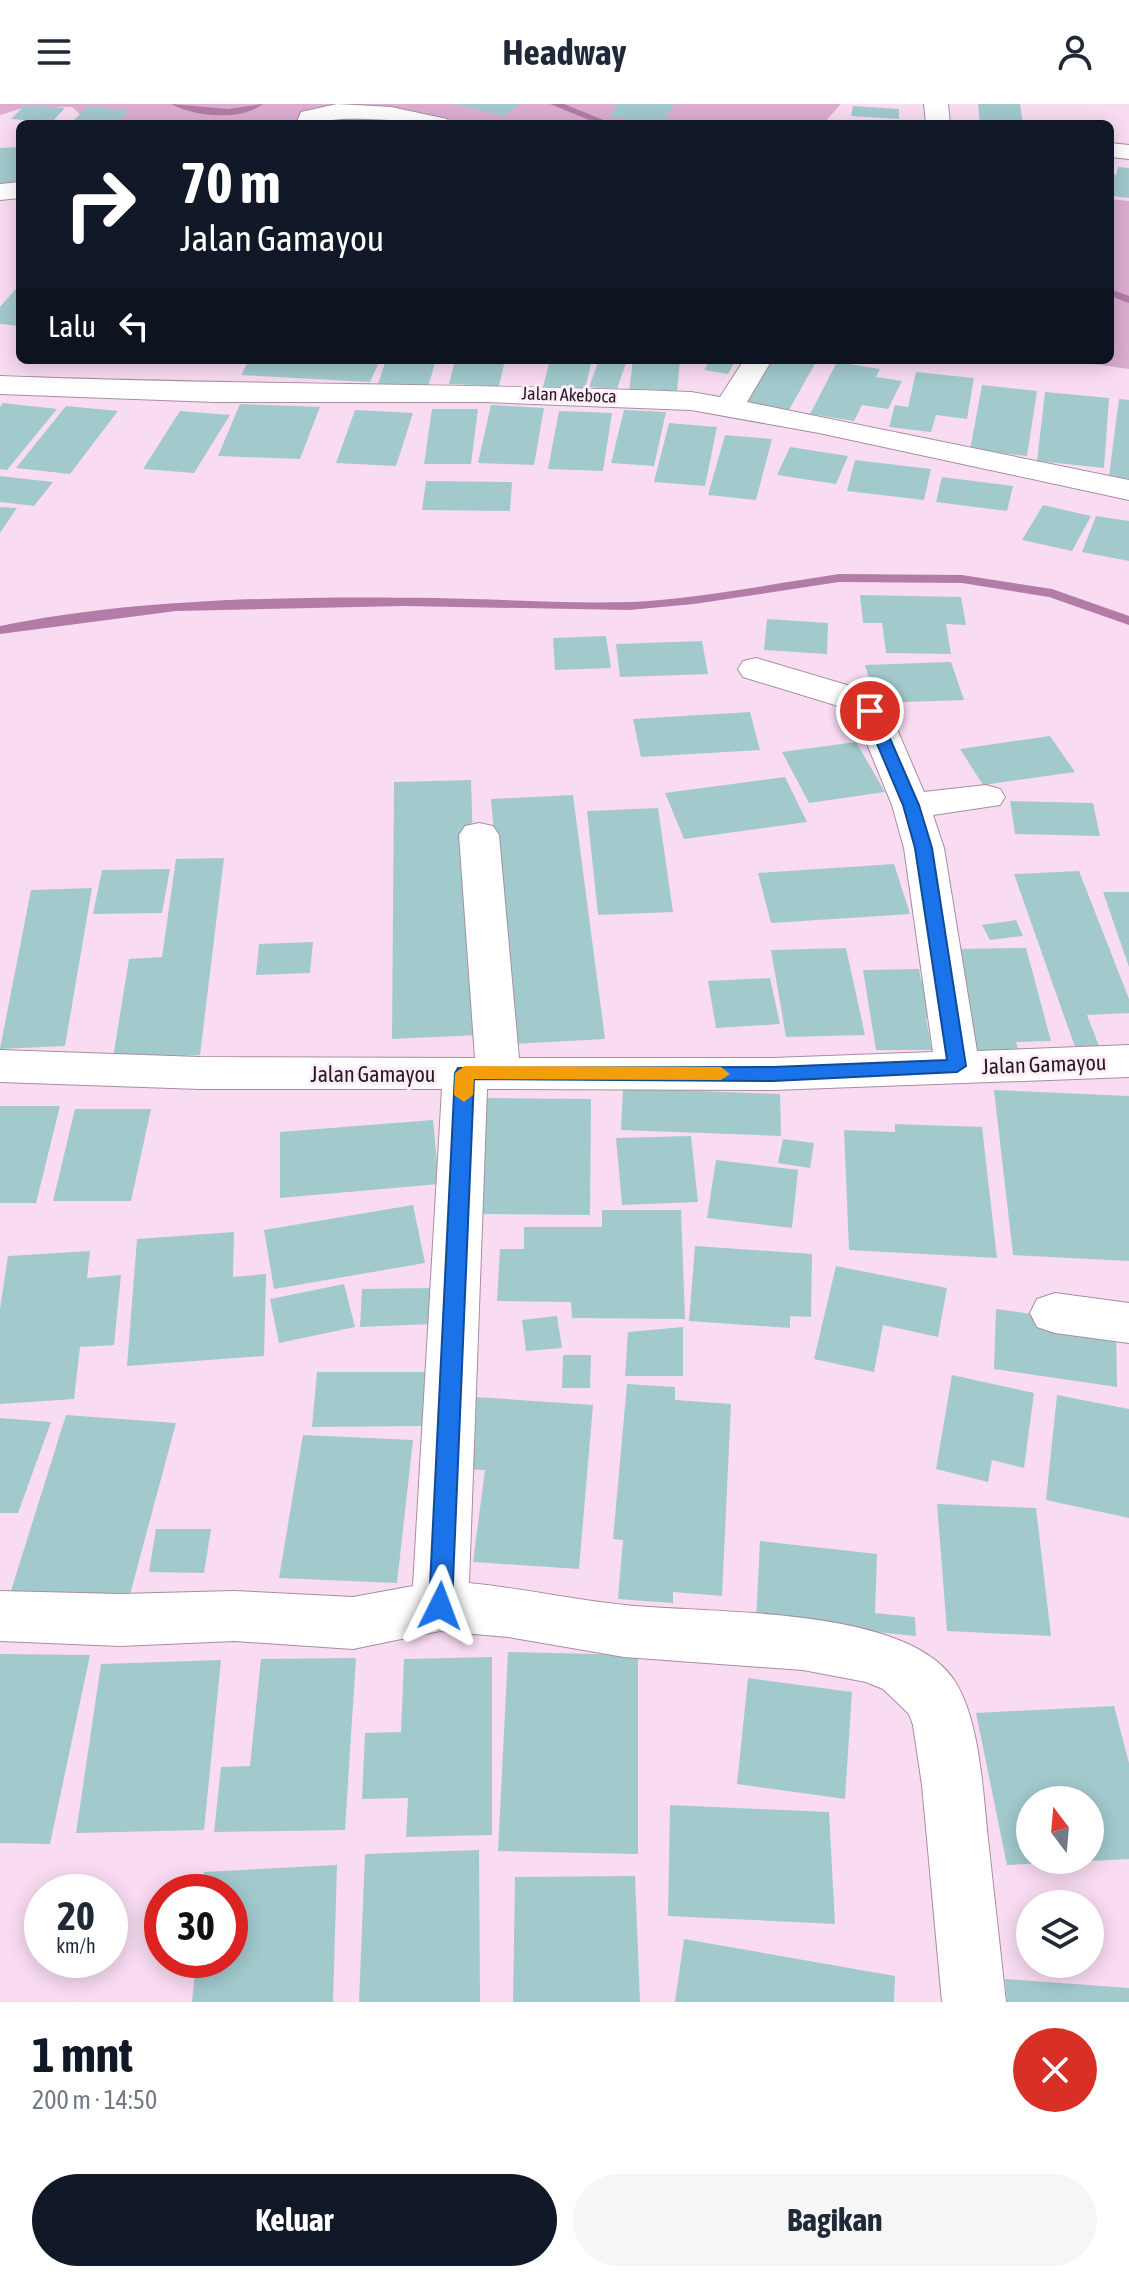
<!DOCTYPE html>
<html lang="id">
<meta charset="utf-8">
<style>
body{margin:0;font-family:"Asap Condensed",sans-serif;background:#f6f6f7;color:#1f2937;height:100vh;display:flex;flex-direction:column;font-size:30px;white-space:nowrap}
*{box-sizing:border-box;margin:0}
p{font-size:26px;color:#747a83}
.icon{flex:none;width:44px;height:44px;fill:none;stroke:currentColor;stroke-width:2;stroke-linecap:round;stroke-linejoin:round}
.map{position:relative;height:1898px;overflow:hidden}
.details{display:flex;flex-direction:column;background:#fff;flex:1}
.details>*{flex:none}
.hud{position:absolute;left:16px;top:16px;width:1098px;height:244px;border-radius:12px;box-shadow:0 4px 20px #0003;background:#111827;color:#fff;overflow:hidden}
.needle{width:52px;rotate:344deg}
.tools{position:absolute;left:1016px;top:1682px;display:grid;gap:16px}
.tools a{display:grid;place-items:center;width:88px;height:88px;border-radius:50%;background:#fff;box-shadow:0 4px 20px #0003;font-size:40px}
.speed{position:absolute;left:24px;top:1770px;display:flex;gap:16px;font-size:40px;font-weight:700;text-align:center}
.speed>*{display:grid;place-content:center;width:104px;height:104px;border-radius:50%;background:#fff;box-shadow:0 4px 20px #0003;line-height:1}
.speed small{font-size:20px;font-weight:400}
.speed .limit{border:12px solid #d22;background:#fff;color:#111}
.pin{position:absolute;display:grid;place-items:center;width:68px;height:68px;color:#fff;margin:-34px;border:4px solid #fff;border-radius:50%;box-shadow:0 2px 8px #0007}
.me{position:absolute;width:88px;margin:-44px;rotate:3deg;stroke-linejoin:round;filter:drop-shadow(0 0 6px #0008)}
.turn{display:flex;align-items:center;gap:28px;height:168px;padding:0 32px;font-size:36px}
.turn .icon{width:104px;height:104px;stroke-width:2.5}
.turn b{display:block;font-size:56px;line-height:68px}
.then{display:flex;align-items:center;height:76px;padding:0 32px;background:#0003;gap:16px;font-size:30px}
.round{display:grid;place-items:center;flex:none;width:84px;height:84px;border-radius:42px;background:#f6f6f7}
.head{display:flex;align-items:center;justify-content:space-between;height:136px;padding:0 32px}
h1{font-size:48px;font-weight:700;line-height:60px;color:#111827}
.button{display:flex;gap:16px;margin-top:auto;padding:16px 32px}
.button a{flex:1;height:92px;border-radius:48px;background:#111827;color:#fff;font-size:32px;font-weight:700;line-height:92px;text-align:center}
.button a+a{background:#f6f6f7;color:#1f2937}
header{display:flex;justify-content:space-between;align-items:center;height:104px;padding:0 32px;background:#fff;font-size:36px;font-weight:700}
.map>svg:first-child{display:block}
.green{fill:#dcadd1}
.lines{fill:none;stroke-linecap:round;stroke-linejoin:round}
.stream{fill:#b37ca7;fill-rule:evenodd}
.building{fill:#a2cacd}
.minor-casing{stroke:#a88da1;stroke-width:2}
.minor{fill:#fff;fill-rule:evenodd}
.route{fill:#1a73e8;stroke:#114b97;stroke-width:2}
.slow{fill:#f59e0b}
.labels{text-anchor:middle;stroke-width:6;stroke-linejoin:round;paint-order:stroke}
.far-street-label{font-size:18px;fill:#261b23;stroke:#ffedfa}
.street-label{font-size:22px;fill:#261b23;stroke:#ffedfa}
</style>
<header><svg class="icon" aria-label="menu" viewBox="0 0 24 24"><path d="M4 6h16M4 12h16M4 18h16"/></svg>Headway<svg class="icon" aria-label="person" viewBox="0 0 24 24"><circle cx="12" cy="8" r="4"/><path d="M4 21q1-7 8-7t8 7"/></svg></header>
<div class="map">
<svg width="1129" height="1898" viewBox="0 0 1129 1898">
<rect width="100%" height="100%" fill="#f9dcf2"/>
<!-- green -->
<path class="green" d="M0 0H841L823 20H91L72 3H26L0 11Z
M1110 95 1129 97V265L1065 256H1110Z"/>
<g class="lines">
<!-- stream -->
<path class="stream" d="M171 0 228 5 263 0C240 17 195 13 171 0Z
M550 0H564L613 20H599Z
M1110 185 1129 192V199L1110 192Z
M839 470 962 471 1052 485 1129 512V521L1049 493 962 479 839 478 694 500 629 506 404 502 176 507 0 530V522C136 494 295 492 435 494 499 495 564 500 629 498 699 495 770 480 839 470Z"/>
</g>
<!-- building -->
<path class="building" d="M454 0H521L503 12Z
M617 0H674L664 18 609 13Z
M978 0H1020L1023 20H980Z
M25 1 65 4 52 18 11 15Z
M853 2 899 5V15L851 12Z
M87 3 129 6 116 20H70Z
M20 43V80L0 82V44Z
M1118 63 1129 64V94L1110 92V70L1116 71Z
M20 180V222L0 220V203Z
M249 256H380L370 278 241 271Z
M386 256H436L428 283 378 280Z
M455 256H505L499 282 449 280Z
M550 256H592L585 285 543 283Z
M599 256H627L617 285 589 283Z
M633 256H680L677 289 629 287Z
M710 256H736L728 270 704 266Z
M771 256H817L789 306 745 299Z
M837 258 880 265 876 273 902 277 888 305 862 301 854 317 810 310Z
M916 268 974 274 967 315 936 311 931 328 889 323 895 301 908 303Z
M982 281 1037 287 1027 352 970 346Z
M1045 288 1109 294 1104 364 1037 357Z
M1119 295 1129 296V375L1109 372Z
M3 299 57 305 7 366 0 365V303Z
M240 300 320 303 300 355 218 352Z
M491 301 544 304 534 361 478 359Z
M66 302 118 307 70 370 16 364Z
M432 305H478L471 360H424Z
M355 306 413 309 396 362 336 359Z
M624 306 666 308 654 362 611 359Z
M180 307 230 311 194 369 143 365Z
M559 307 612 309 603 367 548 365Z
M669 319 717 323 705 382 654 378Z
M725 331 772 335 756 396 708 391Z
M790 343 848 352 836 380 777 371Z
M855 356 931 365 924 396 847 387Z
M0 372 53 378 34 402 0 398Z
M942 373 1013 382 1007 407 936 398Z
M426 377 512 378 510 407 422 406Z
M1043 401 1091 412 1072 447 1022 436Z
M0 403 17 404 0 429Z
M1096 412 1129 417V457L1082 448Z
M860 491 961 493 966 521 946 520 951 550 886 549 882 519H863Z
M767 515 828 519 827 550 764 546Z
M606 532 611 564 555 566 553 534Z
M702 537 708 570 620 573 616 540Z
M951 558 964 596 876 599 865 561Z
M750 608 760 646 641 653 633 615Z
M1050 632 1075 668 983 681 960 645Z
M856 638 885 688 809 699 782 648Z
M785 673 807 718 684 735 665 689Z
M471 676 479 931 392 935 394 678Z
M573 691 605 935 512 940 491 695Z
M1010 697 1093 699 1100 732 1015 730Z
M658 704 673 808 598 811 587 707Z
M224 754 200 951 113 954 129 855 162 853 176 755Z
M894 760 910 810 771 819 758 769Z
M170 765 162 809 93 810 102 766Z
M1079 767 1129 895V909L1087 911 1099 942 1075 943 1014 770Z
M92 784 65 942 0 945 31 786Z
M1103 788H1129V863Z
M1016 816 1023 832 990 836 982 821Z
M313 838 310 869 256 871 259 840Z
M846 844 865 931 786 933 771 846Z
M1026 844 1051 937 1016 938 1021 957 980 958 955 845Z
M919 865 921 876H939L947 914H926L932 946H876L863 866Z
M770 874 780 920 716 924 708 877Z
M623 984 780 990 781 1032 621 1026Z
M994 986 1129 992V1157L1013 1151Z
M481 994 591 995 590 1111 473 1110Z
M0 1002H60L36 1099H0Z
M75 1005H151L131 1097H53Z
M433 1016 439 1080 280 1094V1028Z
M895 1020 982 1023 997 1154 849 1146 844 1026 895 1028Z
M691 1032 698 1098 622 1101 616 1034Z
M783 1035 814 1039 810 1064 778 1059Z
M716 1056 798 1066 792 1124 707 1114Z
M413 1101 425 1159 274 1185 264 1126Z
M602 1106H681L685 1215 572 1214 571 1198 497 1197 500 1145H524V1123H602Z
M234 1128 233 1173 266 1170 264 1252 127 1262 137 1135Z
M695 1142 812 1150 811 1213 790 1212V1224L689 1217Z
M90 1147 87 1174 121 1171 114 1241 80 1243 74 1295 0 1300V1205L8 1152Z
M836 1162 947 1184 938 1233 883 1221 874 1268 814 1255Z
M344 1180 355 1223 279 1239 270 1195Z
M432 1184 431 1220 360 1223 362 1185Z
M996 1205 1116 1221 1117 1283 994 1265Z
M557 1212 562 1244 526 1247 522 1216Z
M683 1223V1272H625L628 1228Z
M563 1251H591L590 1284H562Z
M317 1268H425L422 1322 312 1323Z
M952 1271 1034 1289 1024 1364 992 1356 988 1378 936 1365Z
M627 1280 675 1283V1296L731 1300 722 1492 673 1488V1499L618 1495 623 1436 613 1435Z
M1057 1291 1129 1305V1414L1046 1396Z
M475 1293 593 1301 579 1465 473 1458 485 1366 465 1365Z
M66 1311 176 1319 128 1498 10 1490Z
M0 1314 51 1318 18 1409H0Z
M303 1331 413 1336 397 1479 279 1474Z
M937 1400 1036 1404 1051 1532 947 1527Z
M156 1425H211L204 1469 149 1468Z
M760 1437 877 1450 875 1509 915 1513 916 1532 756 1516Z
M508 1548 638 1551V1750L498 1747Z
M0 1550 90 1551 50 1740 0 1739Z
M492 1553V1731L406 1733 408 1694 362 1695 365 1629 401 1628 404 1555Z
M356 1554 345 1726 214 1728 221 1663 250 1662 261 1555Z
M221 1556 204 1726 76 1729 101 1560Z
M748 1574 852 1588 845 1695 737 1680Z
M1114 1602 1129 1659V1755L1090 1757V1696H1030V1756H1066V1758L1007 1761 976 1609Z
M670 1701 829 1708 835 1820 668 1812Z
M479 1746 480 1898H359L365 1750Z
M337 1761 333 1898H192L196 1856H230V1788H202L204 1768Z
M635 1772 640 1898H513L515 1773Z
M684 1835 895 1872 894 1898H675Z
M1005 1875 1129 1884V1898H1007Z"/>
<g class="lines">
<!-- minor casing -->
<g class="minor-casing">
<path id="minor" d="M337 0 391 3 447 15 451 20C427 20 331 8 320 20H296L301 8Z
M924 0H948L950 20H926Z
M1110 39 1129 41V55L1110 53Z
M20 78V94L0 96V80Z
M744 256H772L747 298 1129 376V396L819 329 691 306 485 298H215L0 290V272C230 281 461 279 691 288L720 293Z
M756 554 874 589 894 618 924 688 986 681 1000 685 1005 693 1000 701 933 711 944 744 977 947 1129 941V973L773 986 487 985 469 1479C521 1484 573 1496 625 1501 707 1510 905 1501 954 1576 980 1615 983 1689 988 1735 994 1789 1000 1844 1006 1898H942L922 1681 913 1621 909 1610 883 1585 866 1578 803 1566 624 1553 508 1533 440 1527 353 1545 234 1537 120 1542 0 1537V1487L120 1490 234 1487 353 1493 413 1482 442 985H200L0 978V946L200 953 475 954 459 731 465 722 479 719 493 722 499 731 519 954H773L933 948 904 744 892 701 858 618 848 605 743 573 738 565 743 557Z
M1055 1189 1129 1199V1239L1055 1229 1037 1223 1030 1209 1037 1195Z"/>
</g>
<!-- minor -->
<use href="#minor" class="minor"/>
</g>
<!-- route -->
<path class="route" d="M870 602 878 607 919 701 932 744 966 962 957 968 773 977 474 975 452 1502 448 1510 440 1513 432 1510 429 1502 455 969 458 964 773 963 947 956 915 744 903 701 863 607Z"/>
<!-- slow -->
<path class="slow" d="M465 962 721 963 730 970 721 976 474 975 473 991 464 998 454 991 455 969Z"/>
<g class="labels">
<!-- far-street labels -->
<g class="far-street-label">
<text transform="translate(569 291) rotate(2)" y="6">Jalan Akeboca</text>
</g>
<!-- street labels -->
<g class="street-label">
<text transform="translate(1044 960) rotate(-2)" y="8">Jalan Gamayou</text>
<text x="373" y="978">Jalan Gamayou</text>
</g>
</g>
</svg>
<div class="tools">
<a><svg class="needle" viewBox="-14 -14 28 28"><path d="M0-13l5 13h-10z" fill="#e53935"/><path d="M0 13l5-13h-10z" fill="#747a83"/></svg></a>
<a><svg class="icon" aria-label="layers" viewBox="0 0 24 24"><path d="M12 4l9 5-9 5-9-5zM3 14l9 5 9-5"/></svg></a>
</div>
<div class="speed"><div>20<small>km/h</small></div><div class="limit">30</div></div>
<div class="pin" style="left:870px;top:607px;background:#d93025"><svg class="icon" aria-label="arrive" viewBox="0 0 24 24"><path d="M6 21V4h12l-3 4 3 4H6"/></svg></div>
<svg class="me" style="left:440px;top:1502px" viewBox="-20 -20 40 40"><path d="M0-17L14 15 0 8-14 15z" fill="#1a73e8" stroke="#fff" stroke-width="4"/></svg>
<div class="hud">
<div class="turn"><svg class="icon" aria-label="right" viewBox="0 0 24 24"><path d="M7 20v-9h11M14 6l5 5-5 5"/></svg><div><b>70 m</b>Jalan Gamayou</div></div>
<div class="then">Lalu<svg class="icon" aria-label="left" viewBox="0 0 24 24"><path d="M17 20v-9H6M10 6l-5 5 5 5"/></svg></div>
</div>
</div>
<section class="details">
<div class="head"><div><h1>1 mnt</h1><p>200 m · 14:50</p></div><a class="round" style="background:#d93025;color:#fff"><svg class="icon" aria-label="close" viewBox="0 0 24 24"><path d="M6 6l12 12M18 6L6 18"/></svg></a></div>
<div class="button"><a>Keluar</a><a>Bagikan</a></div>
</section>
